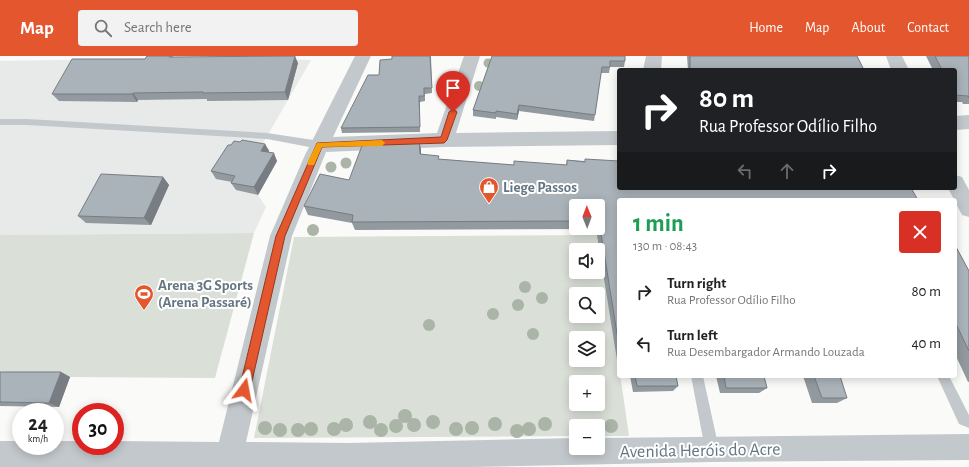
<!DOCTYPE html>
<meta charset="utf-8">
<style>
body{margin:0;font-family:"Alegreya Sans",sans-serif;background:#f2f2f2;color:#222;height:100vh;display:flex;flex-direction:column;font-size:15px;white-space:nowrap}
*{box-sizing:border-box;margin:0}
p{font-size:13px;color:#767676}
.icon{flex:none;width:22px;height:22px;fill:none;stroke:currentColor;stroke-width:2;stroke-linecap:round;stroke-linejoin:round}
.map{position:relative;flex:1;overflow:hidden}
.sheet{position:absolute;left:617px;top:142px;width:340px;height:180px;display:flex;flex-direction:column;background:#fff;border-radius:4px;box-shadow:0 2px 10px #0003}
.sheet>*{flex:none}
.hud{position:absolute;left:617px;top:12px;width:340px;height:122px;border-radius:4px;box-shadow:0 2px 10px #0003;background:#202124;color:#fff;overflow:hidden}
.needle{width:26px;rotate:359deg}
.buttons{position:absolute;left:569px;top:143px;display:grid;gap:8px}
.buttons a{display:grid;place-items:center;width:36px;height:36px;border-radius:4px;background:#fff;box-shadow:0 2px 10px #0003;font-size:20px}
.speed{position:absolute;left:12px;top:347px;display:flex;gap:8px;font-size:20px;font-weight:700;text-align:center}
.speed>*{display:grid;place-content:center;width:52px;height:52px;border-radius:50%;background:#fff;box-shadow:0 2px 10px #0003;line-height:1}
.speed small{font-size:10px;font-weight:400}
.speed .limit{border:6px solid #d22;background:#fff;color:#111}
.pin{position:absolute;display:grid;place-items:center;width:34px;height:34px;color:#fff;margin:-41px -17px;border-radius:50% 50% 50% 0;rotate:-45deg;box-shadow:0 0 4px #0007}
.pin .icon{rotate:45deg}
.me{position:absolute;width:44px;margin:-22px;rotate:13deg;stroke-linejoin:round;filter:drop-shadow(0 0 3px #0008)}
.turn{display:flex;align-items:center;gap:14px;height:84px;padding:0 16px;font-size:18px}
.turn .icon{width:52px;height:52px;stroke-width:2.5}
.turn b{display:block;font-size:28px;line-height:34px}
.lanes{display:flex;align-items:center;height:38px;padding:0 16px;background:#0003;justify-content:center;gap:20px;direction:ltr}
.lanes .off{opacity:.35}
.round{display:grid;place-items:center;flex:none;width:42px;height:42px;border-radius:4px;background:#f2f2f2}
.headline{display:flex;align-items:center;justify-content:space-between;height:68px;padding:0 16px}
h1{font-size:24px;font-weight:700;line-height:30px;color:#1e9e55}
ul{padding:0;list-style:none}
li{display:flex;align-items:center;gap:12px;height:52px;padding:0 16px}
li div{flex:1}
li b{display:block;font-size:15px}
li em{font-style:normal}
header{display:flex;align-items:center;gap:24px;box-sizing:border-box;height:56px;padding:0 20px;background:#e4572e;color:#fff}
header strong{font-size:19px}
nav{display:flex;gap:22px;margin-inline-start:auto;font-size:14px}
.search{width:280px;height:36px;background:#f2f2f2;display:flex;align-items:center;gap:10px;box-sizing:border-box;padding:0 14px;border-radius:4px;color:#767676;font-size:15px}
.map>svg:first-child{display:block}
.built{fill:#e8e9e9}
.green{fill:#dadfd7;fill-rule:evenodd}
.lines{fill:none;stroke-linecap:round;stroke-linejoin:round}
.lane{fill:#c3c8cc;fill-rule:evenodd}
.street{fill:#c3c8cc;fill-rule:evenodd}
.tree{fill:#aab4a7}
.wall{fill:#929a9f;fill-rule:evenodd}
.shaded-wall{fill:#777d82}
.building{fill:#aab3b9;stroke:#777d82}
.route{fill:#e4572e;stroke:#94391e}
.slow{fill:#f59e0b}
.labels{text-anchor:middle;stroke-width:4;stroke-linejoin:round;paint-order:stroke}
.poi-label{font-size:15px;font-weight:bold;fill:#657683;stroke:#fff;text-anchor:start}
.near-street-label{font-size:18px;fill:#657683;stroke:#fff}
</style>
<header>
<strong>Map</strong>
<div class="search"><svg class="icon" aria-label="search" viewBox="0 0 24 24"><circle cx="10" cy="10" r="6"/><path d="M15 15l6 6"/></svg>Search here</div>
<nav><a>Home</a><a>Map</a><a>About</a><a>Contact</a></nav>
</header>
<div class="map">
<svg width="969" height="411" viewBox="0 0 969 411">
<rect width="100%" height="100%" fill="#fafaf8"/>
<!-- built -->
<path class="built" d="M188 2 311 4 262 89 264 90 263 92 270 93 265 103 277 105 258 139 266 151 254 177 0 179V5Z"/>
<!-- green -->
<path class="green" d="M254 177 215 322 70 321 0 339V179Z
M600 179 629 380H598V370H576V380L254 382 294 181ZM576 194H598V216H576ZM576 238H598V260H576ZM576 282H598V304H576ZM576 326H598V348H576Z"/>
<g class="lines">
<!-- lane -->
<path class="lane" d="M0 63H27L267 77 320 85 325 89 320 93 267 83 27 69H0Z
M691 320H703L719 393 717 398 712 400 707 398 705 393Z
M937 320H949L969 359V372L959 368Z"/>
<!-- street -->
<path class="street" d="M355 0H371L333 81 437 77 464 0H480L456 77 619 75V89L444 91 326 96 292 180 246 386 349 387 576 382V392H598V382L969 378V404L712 406 471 411H0V385H21V390H55V385H81V390H115V385L219 386 270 180 305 99Z
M646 0H662L661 14H643Z
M886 0H902L909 14H891Z
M969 59V73L955 74V60Z
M955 119 962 121 969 134V161L962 159 948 132H955Z"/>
</g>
<!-- trees -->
<g class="tree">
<circle cx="488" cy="7" r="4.5"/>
<circle cx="479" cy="30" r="5"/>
<circle cx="346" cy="107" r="5.5"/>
<circle cx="331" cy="111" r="5.5"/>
<circle cx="313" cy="174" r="6"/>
<circle cx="525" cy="231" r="6"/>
<circle cx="542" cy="242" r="6"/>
<circle cx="518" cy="249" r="6"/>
<circle cx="493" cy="258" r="6"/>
<circle cx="429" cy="269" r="6"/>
<circle cx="533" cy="278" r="6"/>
<circle cx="405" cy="360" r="7"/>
<circle cx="370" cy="366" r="7"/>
<circle cx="433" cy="366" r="7"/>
<circle cx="495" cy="368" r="7"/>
<circle cx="545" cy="368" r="7"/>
<circle cx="346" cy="369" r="7"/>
<circle cx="414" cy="369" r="7"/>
<circle cx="396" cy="370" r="7"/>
<circle cx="611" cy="370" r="7"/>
<circle cx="265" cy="372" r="7"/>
<circle cx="472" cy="372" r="7"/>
<circle cx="311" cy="373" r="7"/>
<circle cx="334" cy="373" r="7"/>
<circle cx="456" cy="373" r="7"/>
<circle cx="529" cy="373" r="7"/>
<circle cx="280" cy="374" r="7"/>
<circle cx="298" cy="374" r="7"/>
<circle cx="381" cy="374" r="7"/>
<circle cx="517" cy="375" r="7"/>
</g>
<!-- wall -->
<path class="wall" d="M147 0H173V1L298 7 288 44 207 45V43L138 44 137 46 59 45 52 38 145 3Z
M392 0H431L432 37 425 38V45L420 46V76L342 77 341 72 379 19 392 3Z
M492 0 625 5 624 11H610L609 17H601L594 65 519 55 517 64 496 61V63L473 60V54Z
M687 0H857L864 14H688Z
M926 0H969V48H963L962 46H955V14H933Z
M419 84 421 98 439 103 514 109H566L567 104 585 105V103L619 144V310H618L596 173 355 174 352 167 308 159 304 150 349 124ZM576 150H598V172H576Z
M240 86 265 88 269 95 268 96 277 105 258 139 236 134 231 127 232 126 216 123 211 115 231 89Z
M163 121 169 129 151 169 86 167 78 160Z
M955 189 969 215V326H968L955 298Z
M0 316H61L70 321 59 351 0 350Z
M630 320H676L678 330 673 335 633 336Z
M716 320H764L767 332 759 337H720Z
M803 320H840L847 342 837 347H812Z"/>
<!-- shaded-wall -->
<path class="shaded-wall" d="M295 0 298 7 288 44 285 36Z
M133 37 138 44 137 46 132 38Z
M419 40 420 46V76V71Z
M519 49V55L517 64V58Z
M419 84 421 93V107L420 98Z
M265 88 269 95 265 103 261 95Z
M274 97 277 105 258 139 254 131Z
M163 121 169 129 151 169 144 162Z
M61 316 70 321 59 351 49 347Z"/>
<!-- building -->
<path class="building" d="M147 0H170L169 1 295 0 285 36 203 37V36L133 37 132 38H52L72 3H145Z
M392 0H430L432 32H424V40H419L420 71 341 72 368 19H379L380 4 392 3Z
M492 0H625V5H610V11H602L595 59 519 49 517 58 496 55V57L473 54Z
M690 0H857L864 14H690Z
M935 0H969V42L968 40 955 39V14H942Z
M242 84 265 88 261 95 274 97 254 131 231 127 235 120 211 115 228 89H231L234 85 240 86Z
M419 84 420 98 439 100 438 103 514 109V105L567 109V104L585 106V103L619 105V132H911L918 144H619V290L599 165H598V150H576V165L352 166 353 159 304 150 320 118 349 124 363 87Z
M101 118 163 121 144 162 78 160Z
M955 189 969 215V295L955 266Z
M0 316H61L49 347 0 346Z
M635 320H676L678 330H637Z
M724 320H764L767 332H726Z
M814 320H840L847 342H822Z"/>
<!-- route -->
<path class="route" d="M453 53 457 56 447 84 444 87 322 91 285 180 250 334 248 338 244 339 241 338 239 334 276 180 317 87 441 81 449 56Z"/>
<!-- slow -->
<path class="slow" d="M382 84 385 87 382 90 322 91 314 109H308L307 107 317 87Z"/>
<!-- icons -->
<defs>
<g id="shop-pin" transform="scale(1)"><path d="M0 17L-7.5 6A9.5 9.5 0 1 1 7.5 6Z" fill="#e4572e" stroke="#fff"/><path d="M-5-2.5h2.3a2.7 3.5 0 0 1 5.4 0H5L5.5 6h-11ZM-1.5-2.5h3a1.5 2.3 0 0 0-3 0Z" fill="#fff"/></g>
<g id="stadium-pin" transform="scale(1)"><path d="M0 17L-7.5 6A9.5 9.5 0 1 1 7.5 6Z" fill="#e4572e" stroke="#fff"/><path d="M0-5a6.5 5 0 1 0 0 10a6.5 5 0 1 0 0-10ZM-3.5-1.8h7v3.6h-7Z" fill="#fff"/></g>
</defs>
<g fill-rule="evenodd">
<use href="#shop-pin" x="489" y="131"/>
<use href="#stadium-pin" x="144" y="238"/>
</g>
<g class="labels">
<!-- poi labels -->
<g class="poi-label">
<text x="503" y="136">Liege Passos</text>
<text x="158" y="234">Arena 3G Sports<tspan x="158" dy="17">(Arena Passaré)</tspan></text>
</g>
<!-- near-street labels -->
<g class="near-street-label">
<text transform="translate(700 394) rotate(-1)" y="6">Avenida Heróis do Acre</text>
</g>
</g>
</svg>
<div class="buttons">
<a><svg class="needle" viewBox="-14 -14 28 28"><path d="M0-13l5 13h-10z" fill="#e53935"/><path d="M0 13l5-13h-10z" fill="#767676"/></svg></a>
<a><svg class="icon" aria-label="sound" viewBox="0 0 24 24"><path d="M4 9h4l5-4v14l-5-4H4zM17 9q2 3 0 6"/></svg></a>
<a><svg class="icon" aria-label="search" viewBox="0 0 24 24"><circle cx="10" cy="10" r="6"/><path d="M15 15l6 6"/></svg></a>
<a><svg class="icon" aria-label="layers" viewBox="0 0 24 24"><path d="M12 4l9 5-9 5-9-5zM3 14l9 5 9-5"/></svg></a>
<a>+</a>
<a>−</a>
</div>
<div class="speed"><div>24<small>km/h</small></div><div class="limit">30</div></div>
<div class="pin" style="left:453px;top:56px;background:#d93025"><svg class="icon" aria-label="arrive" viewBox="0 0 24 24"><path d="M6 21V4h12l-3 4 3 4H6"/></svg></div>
<svg class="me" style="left:244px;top:334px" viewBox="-20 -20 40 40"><path d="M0-17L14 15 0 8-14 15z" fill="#e4572e" stroke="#fff" stroke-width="4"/></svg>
<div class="hud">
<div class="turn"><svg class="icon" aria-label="right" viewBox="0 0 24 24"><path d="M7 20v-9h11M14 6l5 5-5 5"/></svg><div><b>80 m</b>Rua Professor Odílio Filho</div></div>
<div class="lanes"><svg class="icon off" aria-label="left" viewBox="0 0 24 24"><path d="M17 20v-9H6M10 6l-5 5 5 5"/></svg><svg class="icon off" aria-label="ahead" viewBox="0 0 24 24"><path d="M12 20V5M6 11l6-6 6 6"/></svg><svg class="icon" aria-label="right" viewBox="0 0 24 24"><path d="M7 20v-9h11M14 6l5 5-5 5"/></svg></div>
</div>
<section class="sheet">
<div class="headline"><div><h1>1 min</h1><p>130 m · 08:43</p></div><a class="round" style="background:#d93025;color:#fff"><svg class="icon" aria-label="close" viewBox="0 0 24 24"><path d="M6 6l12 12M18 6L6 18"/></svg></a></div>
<ul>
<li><svg class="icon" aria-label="right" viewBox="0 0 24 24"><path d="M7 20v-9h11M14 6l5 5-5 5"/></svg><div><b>Turn right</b><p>Rua Professor Odílio Filho</p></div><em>80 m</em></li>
<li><svg class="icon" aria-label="left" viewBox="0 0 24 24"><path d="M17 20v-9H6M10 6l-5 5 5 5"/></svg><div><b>Turn left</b><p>Rua Desembargador Armando Louzada</p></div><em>40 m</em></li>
</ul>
</section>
</div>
